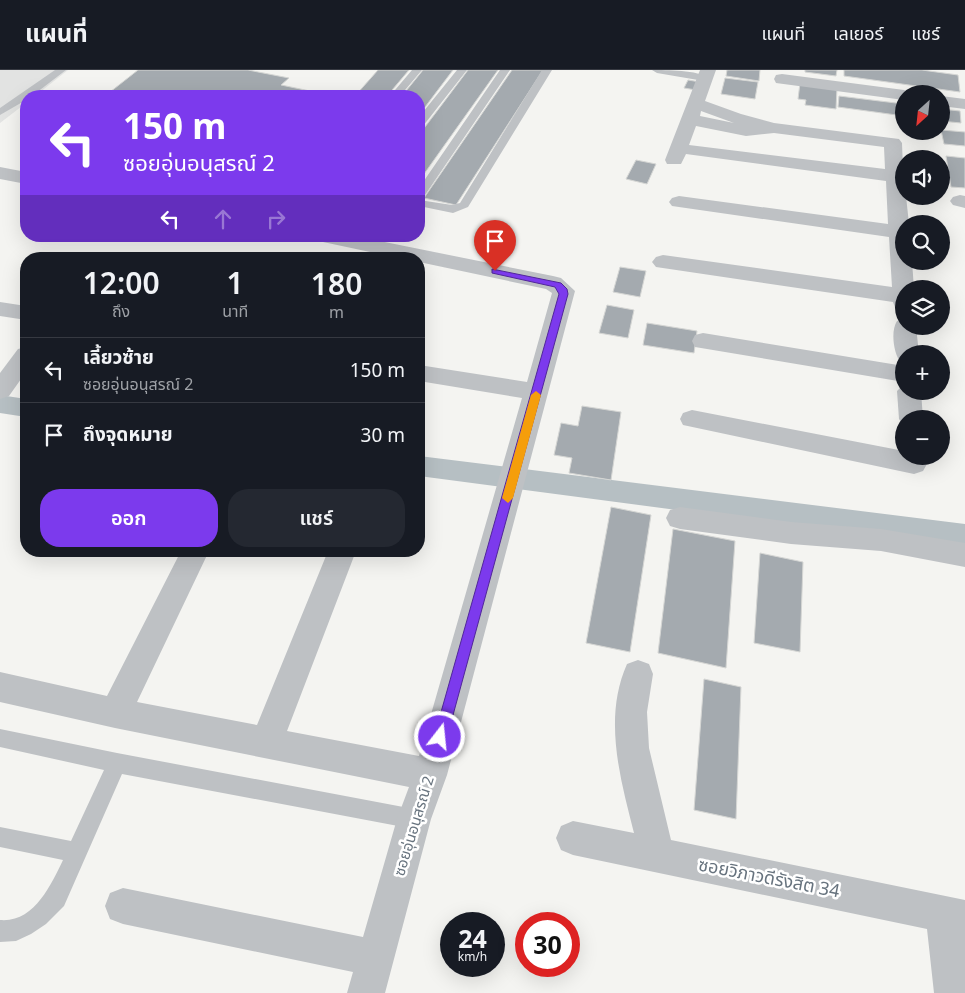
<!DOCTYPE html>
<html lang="th">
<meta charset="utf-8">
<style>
body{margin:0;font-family:"Noto Sans","Noto Sans Thai",sans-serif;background:#242831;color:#f1f3f6;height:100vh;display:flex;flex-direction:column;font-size:19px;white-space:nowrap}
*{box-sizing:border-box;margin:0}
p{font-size:16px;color:#9ea1a6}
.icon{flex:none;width:28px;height:28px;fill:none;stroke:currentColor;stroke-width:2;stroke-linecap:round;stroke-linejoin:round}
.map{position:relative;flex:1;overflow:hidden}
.drawer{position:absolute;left:20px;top:182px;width:405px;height:305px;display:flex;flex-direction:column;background:#171b24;border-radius:20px;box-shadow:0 5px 20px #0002}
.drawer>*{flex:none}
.top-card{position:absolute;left:20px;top:20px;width:405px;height:152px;border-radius:20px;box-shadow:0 5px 20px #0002;background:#7c3aed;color:#fff;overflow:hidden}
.needle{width:32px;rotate:207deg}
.buttons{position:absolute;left:895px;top:15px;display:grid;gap:10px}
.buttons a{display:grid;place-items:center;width:55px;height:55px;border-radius:50%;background:#171b24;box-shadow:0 5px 20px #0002;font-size:25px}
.speed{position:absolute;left:440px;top:842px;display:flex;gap:10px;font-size:25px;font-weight:700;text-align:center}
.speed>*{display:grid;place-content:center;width:65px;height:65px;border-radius:50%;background:#171b24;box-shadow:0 5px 20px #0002;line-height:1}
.speed small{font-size:12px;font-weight:400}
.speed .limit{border:8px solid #d22;background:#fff;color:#111}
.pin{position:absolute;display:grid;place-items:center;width:42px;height:42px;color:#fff;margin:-51px -21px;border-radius:50% 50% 50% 0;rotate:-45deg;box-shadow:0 0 5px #0007}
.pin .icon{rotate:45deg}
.me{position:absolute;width:55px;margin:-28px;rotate:16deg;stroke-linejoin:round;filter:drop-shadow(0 0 4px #0008)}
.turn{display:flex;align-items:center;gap:18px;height:105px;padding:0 20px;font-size:22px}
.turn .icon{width:65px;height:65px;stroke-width:2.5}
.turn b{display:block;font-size:35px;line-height:42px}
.lanes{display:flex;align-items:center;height:48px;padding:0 20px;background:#0003;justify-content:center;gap:25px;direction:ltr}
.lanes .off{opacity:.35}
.eta{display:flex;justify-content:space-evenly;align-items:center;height:85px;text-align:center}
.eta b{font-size:30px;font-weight:600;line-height:35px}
.primary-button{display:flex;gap:10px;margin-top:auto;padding:10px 20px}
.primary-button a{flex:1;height:58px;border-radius:20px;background:#7c3aed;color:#fff;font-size:20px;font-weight:600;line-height:58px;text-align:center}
.primary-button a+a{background:#242831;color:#f1f3f6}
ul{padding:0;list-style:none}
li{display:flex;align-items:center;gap:15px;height:65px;padding:0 20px;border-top:1px solid #363941}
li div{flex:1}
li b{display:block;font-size:19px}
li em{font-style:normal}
header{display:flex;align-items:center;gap:30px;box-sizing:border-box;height:70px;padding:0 25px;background:#171b24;border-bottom:1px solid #363941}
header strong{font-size:24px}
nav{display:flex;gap:28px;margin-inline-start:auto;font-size:18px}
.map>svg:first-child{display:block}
.built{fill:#e2e3e2}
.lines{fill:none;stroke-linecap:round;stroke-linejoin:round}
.canal{fill:#b6bfc3;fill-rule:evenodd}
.building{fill:#a4aaaf;stroke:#d5d6d4}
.lane{fill:#bec1c4;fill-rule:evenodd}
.street{fill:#bec1c4;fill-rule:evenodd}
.route{fill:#7c3aed;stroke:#51269a}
.slow{fill:#f59e0b}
.labels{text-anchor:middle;stroke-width:5;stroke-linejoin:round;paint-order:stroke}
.street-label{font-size:15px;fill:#67737e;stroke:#fff}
.near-street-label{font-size:18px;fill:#67737e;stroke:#fff}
</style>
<header>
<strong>แผนที่</strong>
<nav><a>แผนที่</a><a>เลเยอร์</a><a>แชร์</a></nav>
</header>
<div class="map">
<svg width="965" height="923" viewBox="0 0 965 923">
<rect width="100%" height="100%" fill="#f4f4f1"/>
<!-- built -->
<path class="built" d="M0 0H68L35 26H26V33L0 53Z"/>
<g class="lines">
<!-- canal -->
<path class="canal" d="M0 325 26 329V347L0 343Z
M419 386 965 454V478L419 406Z"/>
</g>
<!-- building -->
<path class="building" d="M138 0H248L289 8 281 15 310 21 305 26H105Z
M378 0H409L387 26H355Z
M423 0H453L419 45V26H402Z
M468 0H498L419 111V65Z
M512 0H543L456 135 424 128Z
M727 0H760L759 11 726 6Z
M805 0H837L836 6 805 2Z
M844 0H922L958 5 960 22 844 6Z
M725 8 758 12 755 29 721 24Z
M688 10 700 12 696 20 684 18Z
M800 13 837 18 836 39 805 35 806 30 798 29Z
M839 26 904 34V46L838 37Z
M941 39 960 41 961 53 941 51Z
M941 60 965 62V76L944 74Z
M946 86 965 88V118L951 117Z
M636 90 656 94 647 114 626 109Z
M620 197 646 201 640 227 613 222Z
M607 235 634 240 628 268 599 263Z
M647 253 697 261 694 283 643 275Z
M582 336 621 342 611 410 569 403 572 388 554 385 561 353 578 356Z
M611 437 651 445 630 582 586 573Z
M673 459 735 471 726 598 658 583Z
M760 483 803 492 800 582 754 573Z
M704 609 741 617 736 749 694 740Z"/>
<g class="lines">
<!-- lane -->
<path class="lane" d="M55 0H66L32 26H26V30L0 45V38Z
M412 0H422L400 26H390Z
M457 0H467L423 56 419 57V47Z
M500 0H510L423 128 419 129V118Z
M542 0H552L468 137 453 143 419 136V130L452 135 460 133Z
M652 0C666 0 698 0 709 8L704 11 657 3Z
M0 659 117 683 414 739 421 742 424 749 421 756 414 759 122 704 64 836 46 854 31 864 16 871 0 872V850C34 853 51 815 63 790L0 777V757L71 771 104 700 0 677Z"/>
<!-- street -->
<path class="street" d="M700 0H716L705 31 741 44 774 53 899 69 902 73 904 126H906L909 154H904V191H912L914 219H904V242L896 240 893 232 656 197 652 192 656 187 663 185 892 217 889 167 672 136 669 132 672 128 679 126 888 154 886 111 686 84 681 94H667L665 90ZM701 41 734 53 700 46ZM696 56 746 66 774 63 884 77 885 99 689 75Z
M782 4 904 20 912 24H904V30L776 13 774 9 776 5Z
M941 26 965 29V39L941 36Z
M0 97 26 102V114L0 109Z
M960 125 965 126V138L953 135 950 131 953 127Z
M313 166H355L553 206 561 208 575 221 447 705 431 749 385 923H347L353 902 123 854 110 849 105 836 110 823 123 818 363 867 397 749 409 717 115 658 0 632V602L107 626 181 481H209L137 632 257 655 328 481H356L287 661 419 686 522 328 419 311V295L527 312 552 223 546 219 419 192V189H403L323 172 316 170Z
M0 232 26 236V250L0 246Z
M904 249V256H916L919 284H904V291L899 290C893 280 891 260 897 251Z
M703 263 904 296V312L695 277 692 271 695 265Z
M26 277V302L9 326 0 329V303L18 279Z
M904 314V321H921L923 349H904V356L899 349 897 321Z
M692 340 904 381V386H927V394L923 401 914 404 683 355 680 349 683 343Z
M680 437 791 452 881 459 965 473V497L881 481 791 474 680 459 670 456 666 448 670 440Z
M638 590 649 594 653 604 647 642 649 678 671 770 965 830V923H934L927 859 573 785 561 780 556 768 561 756 573 751 634 763C620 708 603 648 627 594Z"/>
</g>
<!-- route -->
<path class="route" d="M492 199 561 213 567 219 568 224 447 667 445 671 440 673 436 671 434 667 559 224 555 217 492 203Z"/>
<!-- slow -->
<path class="slow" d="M536 321 541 325 513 428 508 433 502 428 531 325Z"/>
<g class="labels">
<!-- street labels -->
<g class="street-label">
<text transform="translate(414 756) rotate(-73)" y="5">ซอยอุ่นอนุสรณ์ 2</text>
</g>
<!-- near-street labels -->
<g class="near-street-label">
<text transform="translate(769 808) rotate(11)" y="6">ซอยวิภาวดีรังสิต 34</text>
</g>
</g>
</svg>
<div class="buttons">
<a><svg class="needle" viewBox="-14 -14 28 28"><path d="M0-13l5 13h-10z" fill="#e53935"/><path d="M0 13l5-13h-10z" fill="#9ea1a6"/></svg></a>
<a><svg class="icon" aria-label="sound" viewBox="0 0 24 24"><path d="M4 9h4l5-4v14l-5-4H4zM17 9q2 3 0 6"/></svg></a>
<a><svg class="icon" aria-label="search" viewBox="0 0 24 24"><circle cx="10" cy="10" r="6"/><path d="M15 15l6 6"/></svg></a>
<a><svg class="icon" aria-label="layers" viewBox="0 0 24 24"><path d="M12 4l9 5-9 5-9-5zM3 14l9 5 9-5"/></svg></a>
<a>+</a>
<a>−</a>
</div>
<div class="speed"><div>24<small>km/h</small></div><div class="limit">30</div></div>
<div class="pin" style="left:495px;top:201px;background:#d93025"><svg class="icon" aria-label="arrive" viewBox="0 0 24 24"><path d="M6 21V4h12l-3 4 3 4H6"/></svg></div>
<svg class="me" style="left:440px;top:667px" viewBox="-20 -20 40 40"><circle r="17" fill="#7c3aed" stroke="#fff" stroke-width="3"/><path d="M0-11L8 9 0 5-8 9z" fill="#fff"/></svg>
<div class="top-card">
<div class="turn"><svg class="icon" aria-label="left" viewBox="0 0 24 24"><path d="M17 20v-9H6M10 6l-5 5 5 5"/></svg><div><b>150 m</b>ซอยอุ่นอนุสรณ์ 2</div></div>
<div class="lanes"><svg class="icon" aria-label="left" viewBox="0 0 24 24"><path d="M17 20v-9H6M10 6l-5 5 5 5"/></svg><svg class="icon off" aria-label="ahead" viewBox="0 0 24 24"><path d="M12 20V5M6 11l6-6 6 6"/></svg><svg class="icon off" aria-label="right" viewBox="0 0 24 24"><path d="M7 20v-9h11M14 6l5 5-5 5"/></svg></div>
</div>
<section class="drawer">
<div class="eta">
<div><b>12:00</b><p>ถึง</p></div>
<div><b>1</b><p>นาที</p></div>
<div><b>180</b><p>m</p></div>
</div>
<ul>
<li><svg class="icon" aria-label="left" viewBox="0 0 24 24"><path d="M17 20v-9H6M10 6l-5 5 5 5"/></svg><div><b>เลี้ยวซ้าย</b><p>ซอยอุ่นอนุสรณ์ 2</p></div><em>150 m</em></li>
<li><svg class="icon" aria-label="arrive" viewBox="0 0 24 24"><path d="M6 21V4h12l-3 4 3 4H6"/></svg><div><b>ถึงจุดหมาย</b></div><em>30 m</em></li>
</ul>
<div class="primary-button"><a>ออก</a><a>แชร์</a></div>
</section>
</div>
